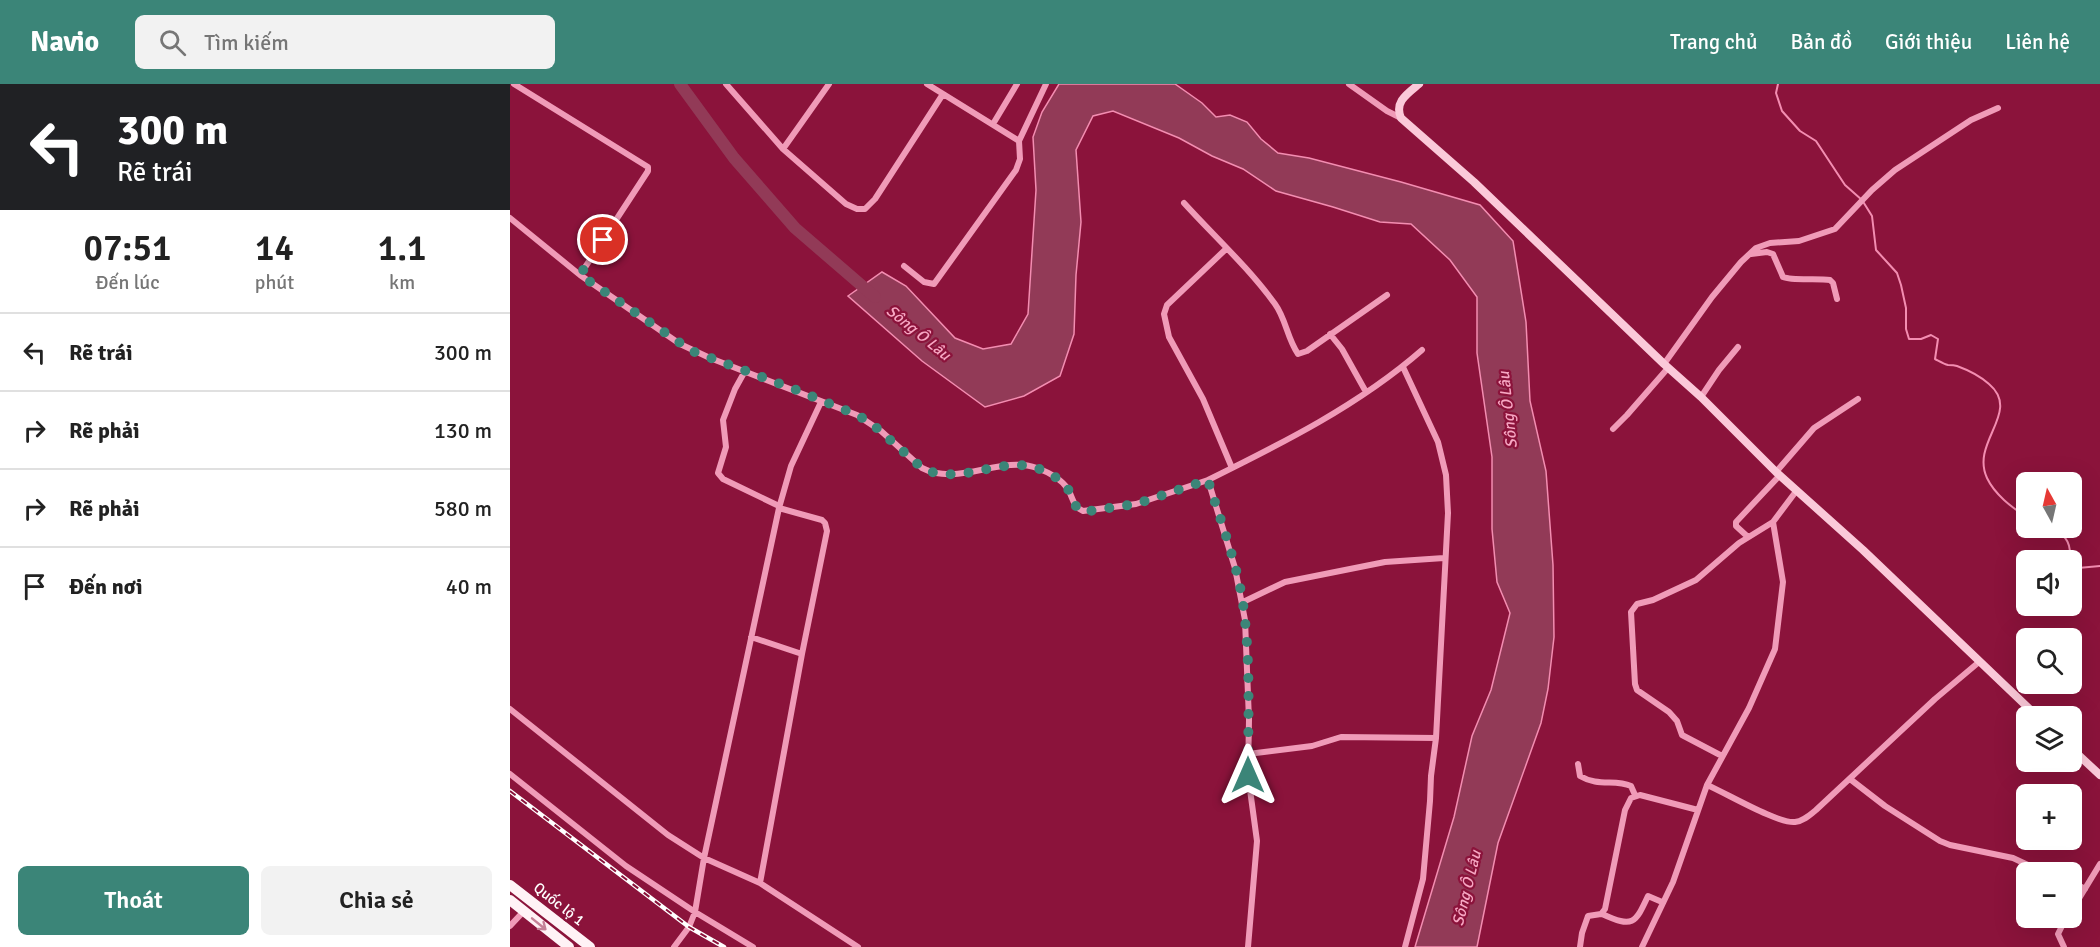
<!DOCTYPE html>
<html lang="vi">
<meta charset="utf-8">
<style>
body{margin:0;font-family:Signika,sans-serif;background:#f2f2f2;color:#222;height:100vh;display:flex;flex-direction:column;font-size:22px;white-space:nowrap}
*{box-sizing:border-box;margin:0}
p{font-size:20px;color:#767676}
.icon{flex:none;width:33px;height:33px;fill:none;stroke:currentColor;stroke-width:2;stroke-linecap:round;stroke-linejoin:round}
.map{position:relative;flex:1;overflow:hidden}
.details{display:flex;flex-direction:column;background:#fff;width:510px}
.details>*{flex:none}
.top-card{background:#202124;color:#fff;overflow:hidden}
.needle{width:39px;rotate:352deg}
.fabs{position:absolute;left:1506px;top:388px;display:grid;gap:12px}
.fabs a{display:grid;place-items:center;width:66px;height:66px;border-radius:9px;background:#fff;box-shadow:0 6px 24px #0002;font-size:30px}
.pin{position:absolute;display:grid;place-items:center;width:51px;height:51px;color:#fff;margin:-26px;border:3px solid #fff;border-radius:50%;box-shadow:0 2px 6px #0007}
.me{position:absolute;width:66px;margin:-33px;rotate:0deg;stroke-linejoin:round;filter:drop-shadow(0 0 4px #0008)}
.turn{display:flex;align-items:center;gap:21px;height:126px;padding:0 18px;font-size:27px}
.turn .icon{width:78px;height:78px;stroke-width:2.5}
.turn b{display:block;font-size:42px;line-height:51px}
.eta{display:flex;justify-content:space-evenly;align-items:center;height:102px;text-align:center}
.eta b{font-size:36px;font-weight:600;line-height:42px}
.primary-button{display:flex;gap:12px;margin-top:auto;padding:12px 18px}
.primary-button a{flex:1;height:69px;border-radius:9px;background:#3b8578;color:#fff;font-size:24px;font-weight:600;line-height:69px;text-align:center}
.primary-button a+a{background:#f2f2f2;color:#222}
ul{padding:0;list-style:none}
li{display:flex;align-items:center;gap:18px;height:78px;padding:0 18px;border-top:2px solid #e0e0e0}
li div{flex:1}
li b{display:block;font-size:22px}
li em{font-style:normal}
header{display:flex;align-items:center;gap:36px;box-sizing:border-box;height:84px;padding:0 30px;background:#3b8578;color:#fff}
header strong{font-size:28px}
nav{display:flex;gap:33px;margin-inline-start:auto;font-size:21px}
.search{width:420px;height:54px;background:#f2f2f2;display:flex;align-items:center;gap:15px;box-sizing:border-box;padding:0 21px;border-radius:9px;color:#767676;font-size:22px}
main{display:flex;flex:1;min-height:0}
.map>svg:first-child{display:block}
.water{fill:#923a57;stroke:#f38db1;stroke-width:1.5}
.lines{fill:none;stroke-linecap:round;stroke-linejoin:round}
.stream{stroke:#f38db1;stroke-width:2}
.river{stroke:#923a57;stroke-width:12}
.minor{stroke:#f09bb8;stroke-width:6}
.secondary{stroke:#fbc9d9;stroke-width:8}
.trunk{stroke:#fff2f6;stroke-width:10}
.rail-casing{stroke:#fff;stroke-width:4.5}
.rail{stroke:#8b133b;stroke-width:2;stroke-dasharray:7;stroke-linecap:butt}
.oneway{stroke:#c58298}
.route{stroke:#3b8578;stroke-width:10;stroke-dasharray:0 18}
.labels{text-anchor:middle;stroke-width:4.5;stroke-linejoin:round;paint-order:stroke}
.street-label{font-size:15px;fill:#fff;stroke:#8b133b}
.water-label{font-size:16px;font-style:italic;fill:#f7a7c3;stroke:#8b133b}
</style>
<header>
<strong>Navio</strong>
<div class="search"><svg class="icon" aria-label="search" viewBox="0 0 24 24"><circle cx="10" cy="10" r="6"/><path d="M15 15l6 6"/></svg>Tìm kiếm</div>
<nav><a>Trang chủ</a><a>Bản đồ</a><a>Giới thiệu</a><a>Liên hệ</a></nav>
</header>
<main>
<section class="details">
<div class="top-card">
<div class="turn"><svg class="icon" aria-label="left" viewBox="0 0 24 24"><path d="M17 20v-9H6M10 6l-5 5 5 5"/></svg><div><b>300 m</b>Rẽ trái</div></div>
</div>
<div class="eta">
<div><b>07:51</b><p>Đến lúc</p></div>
<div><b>14</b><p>phút</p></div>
<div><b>1.1</b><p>km</p></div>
</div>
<ul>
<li><svg class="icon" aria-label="left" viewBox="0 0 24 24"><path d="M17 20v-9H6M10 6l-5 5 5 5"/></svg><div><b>Rẽ trái</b></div><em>300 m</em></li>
<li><svg class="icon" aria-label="right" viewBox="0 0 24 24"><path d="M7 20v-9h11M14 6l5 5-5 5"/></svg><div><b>Rẽ phải</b></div><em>130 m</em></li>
<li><svg class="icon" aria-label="right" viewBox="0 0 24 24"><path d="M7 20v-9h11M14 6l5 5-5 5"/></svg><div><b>Rẽ phải</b></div><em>580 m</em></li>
<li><svg class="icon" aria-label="arrive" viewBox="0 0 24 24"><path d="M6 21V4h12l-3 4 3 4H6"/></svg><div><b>Đến nơi</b></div><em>40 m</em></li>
</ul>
<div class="primary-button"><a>Thoát</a><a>Chia sẻ</a></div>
</section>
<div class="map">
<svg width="1590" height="863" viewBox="0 0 1590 863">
<rect width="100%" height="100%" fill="#8b133b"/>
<!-- water -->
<path class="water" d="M549 0H665L692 19 706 33 720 31 737 38 751 55 768 69 799 74 891 98 970 121 1003 157 1016 238 1020 317 1036 387 1043 481 1044 553 1038 605 1031 639 988 759 967 863H905L944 733 962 652 981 606 1000 529 987 498 982 445V373L967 269V213L940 176 901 140 870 138 823 123 766 107 733 85 702 72 669 54 603 27 583 32 566 66 571 138 566 191 564 250 550 292 514 312 475 323 412 277 338 212 372 188 396 202 445 254 473 265 501 260 518 230 526 106 523 53 532 28Z"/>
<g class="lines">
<!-- stream -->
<path class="stream" d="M1268 0 1266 9 1272 27 1290 47 1306 57 1335 101 1352 116 1362 132 1366 166 1387 189 1391 201 1396 224V245L1399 255H1411L1421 251 1428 255 1425 275C1429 277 1434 280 1438 281 1441 281 1444 281 1447 282 1458 286 1470 292 1479 300 1512 328 1460 358 1477 394 1485 411 1502 423 1516 433
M1537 444C1554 449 1561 456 1560 474L1568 484 1590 482"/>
<!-- river -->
<path class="river" d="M170 0 224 74 285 144 365 213"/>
<!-- minor -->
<path class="minor" d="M4 0 138 83V87L70 191
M216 0 273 65 336 120 347 125H355L365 115 433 10
M839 0 877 27 891 34
M483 40 507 0
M509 57 536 0
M273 65 319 0
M674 119C704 152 738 183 765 220 776 235 777 254 788 270L797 267 877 211
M0 134 70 191 170 260 200 274 347 331 371 347 412 384C449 403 490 371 527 384 538 388 551 395 558 405 563 414 563 423 573 427L626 420 698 396 725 484 735 536 739 636 738 691 747 757 738 863
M716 165 657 221 654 230 659 253 693 315 722 384
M1241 170 1257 168 1263 170 1273 193C1282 197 1308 194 1320 196L1323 199 1327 215
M394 182 414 198 424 200 506 86 510 75 509 57 417 0
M820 250 832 265 856 308
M1154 280 1202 213 1231 178 1246 164 1260 159 1289 157 1325 145 1362 106 1385 86 1461 36 1488 24
M893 283 928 358 936 391 938 429 926 654 921 692 920 717 913 795 895 863
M235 287 225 305 213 336 216 363 208 389 213 395 269 422
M1191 313 1209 286 1228 263
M1103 345 1117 331 1158 284
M1266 388 1304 344 1348 315
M698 396C773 359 849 321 912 266
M1238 453 1226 442V438L1270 391
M733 518 775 498 875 478 934 474
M241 553 292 570
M0 625 158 751 194 774 250 799 348 863
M738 670 802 662 831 653 926 654
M1212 672 1172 651 1167 637 1159 628 1127 606 1125 600 1121 528 1127 520 1143 516 1186 496 1229 459 1263 438
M1068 680 1070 692C1088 703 1105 695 1121 702L1125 711
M0 690 116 782 185 828 243 863
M1340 695 1375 722 1430 757 1440 761 1503 774 1535 789
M1197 701C1216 709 1268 740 1285 738 1294 737 1300 731 1306 726L1425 615 1469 578
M1562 798 1575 805
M250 799 292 570 317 447 315 439 312 436 269 424
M1562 826 1590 780
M1092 830C1123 844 1125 840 1138 812L1152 818
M0 842 14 827
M164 863 179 843 185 828 194 774 269 424 281 382 311 318
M1070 863 1072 849 1078 832 1091 830 1095 825 1115 726 1121 714 1130 711 1188 726
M1132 863 1163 798 1197 701 1239 624 1265 565 1273 498 1263 438 1287 406
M1554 863 1548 850 1556 834"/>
<!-- secondary -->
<path class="secondary" d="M909 0C897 10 884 18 891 34L964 98 1154 280 1191 313 1266 388 1353 466 1528 633
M1562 665 1590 691"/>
<!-- trunk -->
<path class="trunk" d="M0 801 80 863
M0 816 59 863"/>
<!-- rail casing -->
<g class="rail-casing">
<path id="rail" d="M0 707 179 843 214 863"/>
</g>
<!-- rail -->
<use href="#rail" class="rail"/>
</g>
<!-- one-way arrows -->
<defs><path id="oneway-shaft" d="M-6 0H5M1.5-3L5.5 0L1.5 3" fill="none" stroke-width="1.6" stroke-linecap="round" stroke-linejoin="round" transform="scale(1.5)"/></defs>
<use class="oneway" href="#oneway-shaft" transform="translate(29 840) rotate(39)"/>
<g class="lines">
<!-- route -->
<path class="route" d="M93 156 70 191 182 267 284 305 347 331 361 339 412 384C449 403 490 372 527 384 538 388 551 395 558 405 563 414 563 423 573 428L626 420 698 396C710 436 727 478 733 520 741 577 738 635 738 691"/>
</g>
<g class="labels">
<!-- street labels -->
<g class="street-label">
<text transform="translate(49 820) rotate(38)" y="5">Quốc lộ 1</text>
</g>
<!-- water labels -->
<g class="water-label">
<text transform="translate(409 248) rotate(39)" y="6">Sông Ô Lâu</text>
<text transform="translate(997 326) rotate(-96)" y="6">Sông Ô Lâu</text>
<text transform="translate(956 804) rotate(-76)" y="6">Sông Ô Lâu</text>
</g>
</g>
</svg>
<div class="fabs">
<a><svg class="needle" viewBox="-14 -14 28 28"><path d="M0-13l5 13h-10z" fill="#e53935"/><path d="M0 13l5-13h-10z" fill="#767676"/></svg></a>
<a><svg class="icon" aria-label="sound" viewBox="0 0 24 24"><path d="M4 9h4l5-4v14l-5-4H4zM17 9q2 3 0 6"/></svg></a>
<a><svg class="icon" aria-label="search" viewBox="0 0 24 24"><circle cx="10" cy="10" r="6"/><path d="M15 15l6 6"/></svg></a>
<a><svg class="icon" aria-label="layers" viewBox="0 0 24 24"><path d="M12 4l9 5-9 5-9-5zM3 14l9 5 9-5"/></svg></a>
<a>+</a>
<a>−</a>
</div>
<div class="pin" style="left:93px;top:156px;background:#d93025"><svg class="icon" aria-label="arrive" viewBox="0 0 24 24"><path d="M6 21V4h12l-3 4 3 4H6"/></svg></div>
<svg class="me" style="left:738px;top:691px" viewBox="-20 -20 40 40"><path d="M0-17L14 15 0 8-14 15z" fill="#3b8578" stroke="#fff" stroke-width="4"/></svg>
</div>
</main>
